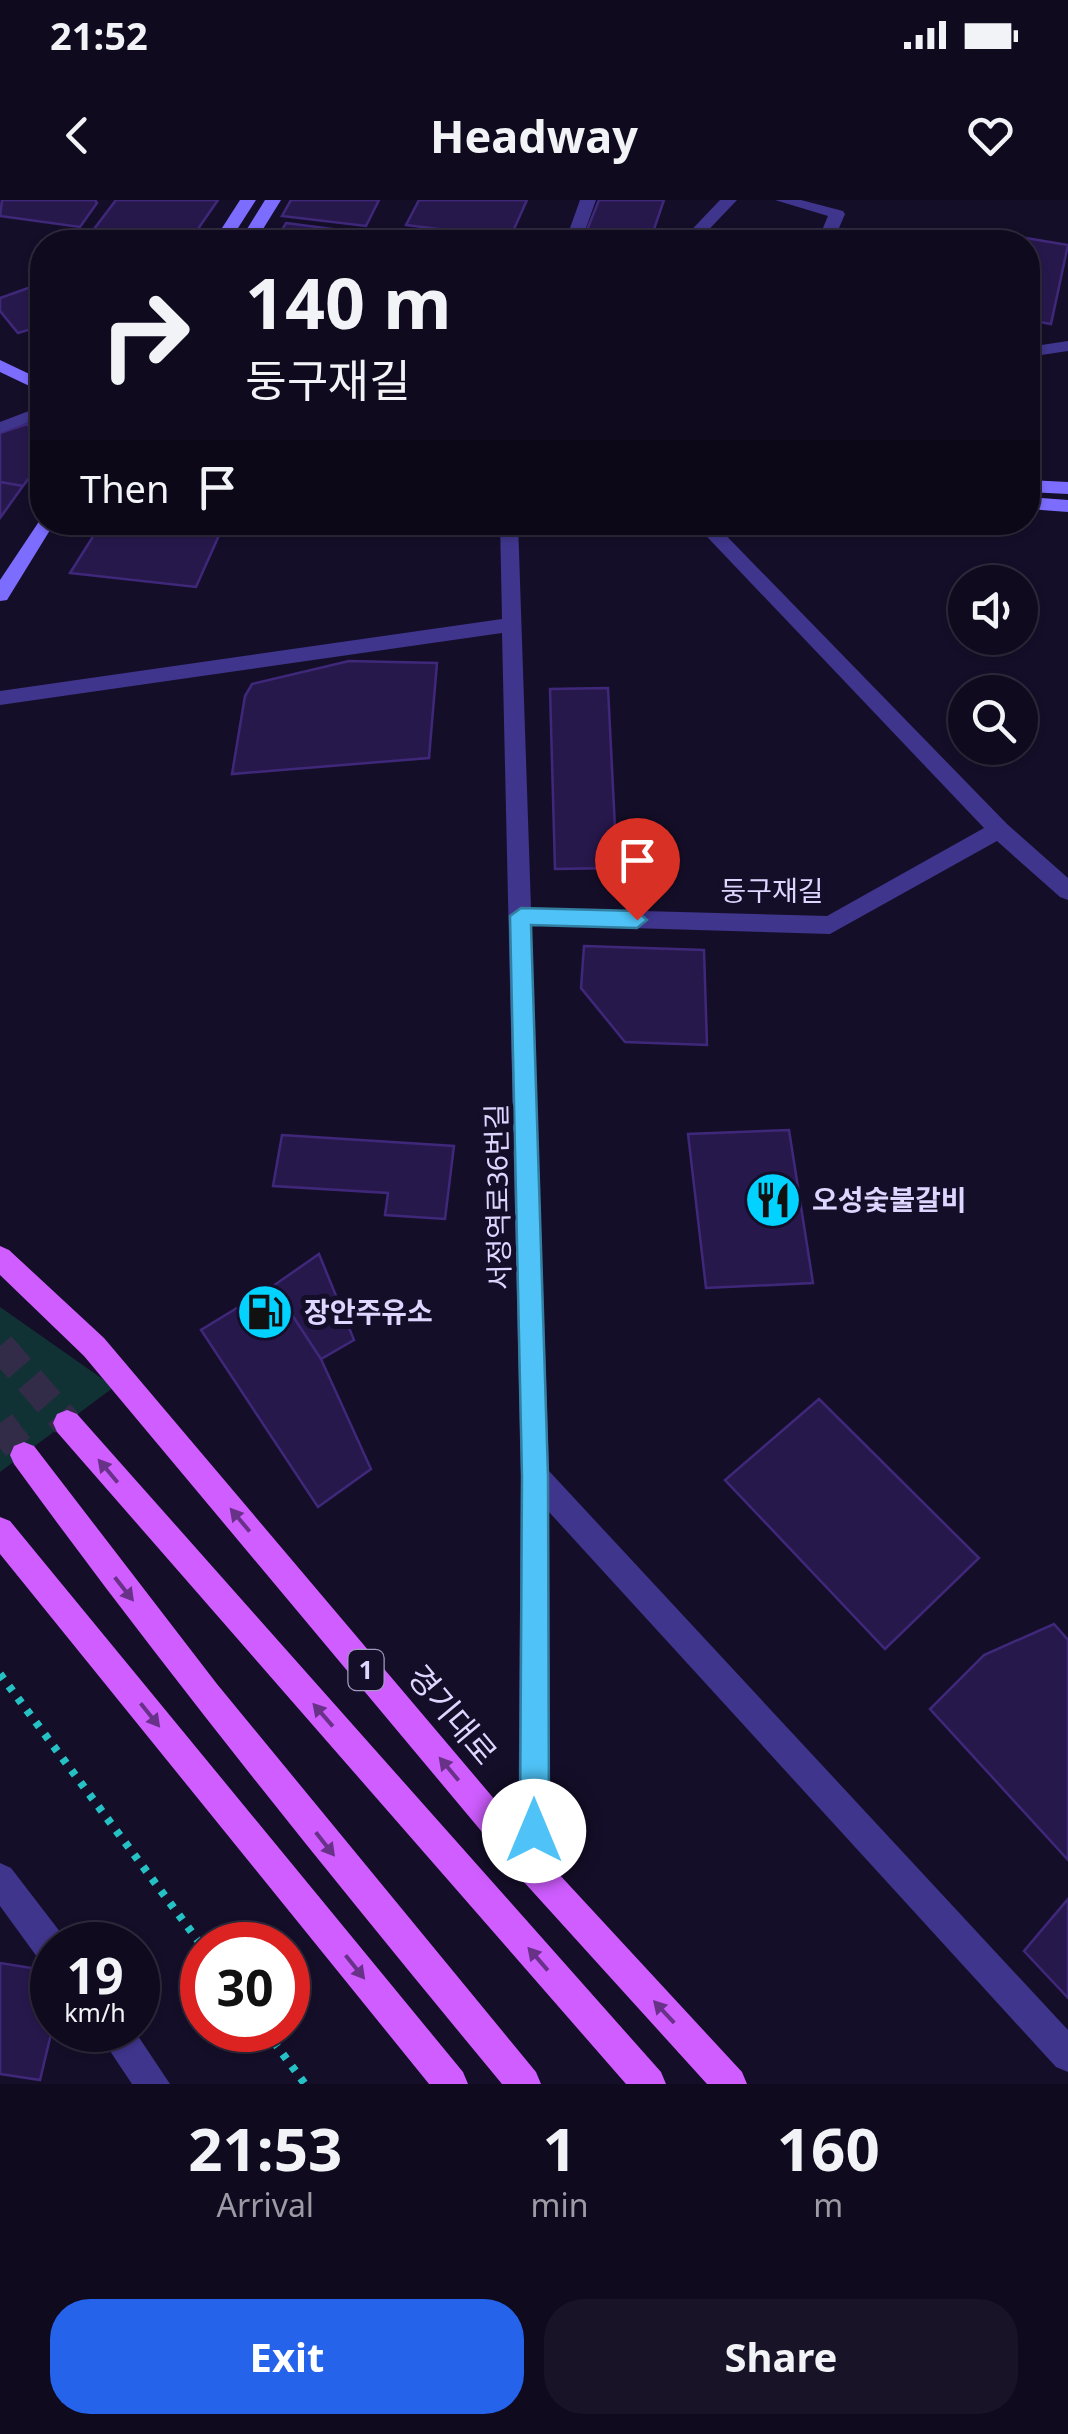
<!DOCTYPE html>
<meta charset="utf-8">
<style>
body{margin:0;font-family:"Noto Sans","Noto Sans KR",sans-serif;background:#191328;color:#f1f3f6;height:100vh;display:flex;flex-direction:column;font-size:38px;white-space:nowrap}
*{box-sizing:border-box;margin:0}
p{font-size:32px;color:#9c9aa4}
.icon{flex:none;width:55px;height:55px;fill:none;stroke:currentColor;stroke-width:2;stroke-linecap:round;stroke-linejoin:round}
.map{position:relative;height:1884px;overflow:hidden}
.details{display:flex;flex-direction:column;background:#100a1f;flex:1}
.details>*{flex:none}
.guide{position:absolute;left:30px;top:30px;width:1010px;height:305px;border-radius:40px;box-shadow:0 2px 8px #0004,0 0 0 2px #302b3d;background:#100a1f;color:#f1f3f6;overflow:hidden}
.controls{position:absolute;left:948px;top:365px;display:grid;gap:20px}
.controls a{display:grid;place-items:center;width:90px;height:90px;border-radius:50%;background:#100a1f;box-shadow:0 2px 8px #0004,0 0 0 2px #302b3d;font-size:50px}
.speed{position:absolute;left:30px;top:1722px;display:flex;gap:20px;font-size:50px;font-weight:700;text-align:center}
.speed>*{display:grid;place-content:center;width:130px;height:130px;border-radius:50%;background:#100a1f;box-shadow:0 2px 8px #0004,0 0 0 2px #302b3d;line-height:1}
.speed small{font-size:25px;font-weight:400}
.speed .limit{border:15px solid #d22;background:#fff;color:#111}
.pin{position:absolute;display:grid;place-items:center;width:85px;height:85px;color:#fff;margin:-102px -42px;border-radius:50% 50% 50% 0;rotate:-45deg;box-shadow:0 0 10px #0007}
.pin .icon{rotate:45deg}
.me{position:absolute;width:110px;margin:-55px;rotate:0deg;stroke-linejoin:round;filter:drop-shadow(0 0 8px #0008)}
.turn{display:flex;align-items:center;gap:35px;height:210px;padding:0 50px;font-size:45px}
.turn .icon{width:130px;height:130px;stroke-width:2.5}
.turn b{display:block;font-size:70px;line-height:85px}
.then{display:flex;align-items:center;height:95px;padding:0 50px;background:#0003;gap:20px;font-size:38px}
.eta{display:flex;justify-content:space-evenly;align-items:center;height:170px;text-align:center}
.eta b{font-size:60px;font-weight:700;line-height:70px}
.cta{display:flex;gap:20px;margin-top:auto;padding:20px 50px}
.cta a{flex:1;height:115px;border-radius:40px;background:#2563eb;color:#fff;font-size:40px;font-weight:700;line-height:115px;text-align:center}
.cta a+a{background:#191328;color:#f1f3f6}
.status{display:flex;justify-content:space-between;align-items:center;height:70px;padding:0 50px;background:#100a1f;direction:ltr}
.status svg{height:28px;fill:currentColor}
header{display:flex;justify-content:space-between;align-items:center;height:130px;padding:0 50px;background:#100a1f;font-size:45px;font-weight:700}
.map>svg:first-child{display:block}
.green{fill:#103234}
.building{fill:#27184c;stroke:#3f287a;stroke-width:2.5}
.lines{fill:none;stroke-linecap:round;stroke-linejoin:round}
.primary-tunnel{stroke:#332c49;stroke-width:30;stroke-dasharray:30 15;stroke-linecap:butt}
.path{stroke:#25c1c4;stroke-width:8;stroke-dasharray:6 9;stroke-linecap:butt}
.street{fill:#3f358c;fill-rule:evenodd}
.secondary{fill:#7c6dff;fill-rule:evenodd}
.primary{fill:#cf5dff;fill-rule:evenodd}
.oneway{fill:#693289}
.route{fill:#4fc3f7;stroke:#337fa1;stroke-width:2.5}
.labels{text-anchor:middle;stroke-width:10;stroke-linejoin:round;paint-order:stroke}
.shield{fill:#150e29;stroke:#a29abf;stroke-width:2.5}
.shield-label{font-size:25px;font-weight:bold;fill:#ded6ff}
.street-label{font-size:28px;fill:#ded6ff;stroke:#150e29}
.poi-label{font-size:28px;font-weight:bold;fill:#ded6ff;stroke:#150e29;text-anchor:start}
.near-street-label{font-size:32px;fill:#ded6ff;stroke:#150e29}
</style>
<div class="status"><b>21:52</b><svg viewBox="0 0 49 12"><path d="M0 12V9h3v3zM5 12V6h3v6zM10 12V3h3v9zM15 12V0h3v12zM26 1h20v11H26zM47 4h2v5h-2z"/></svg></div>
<header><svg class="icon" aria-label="back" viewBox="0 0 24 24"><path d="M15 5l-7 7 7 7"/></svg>Headway<svg class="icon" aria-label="heart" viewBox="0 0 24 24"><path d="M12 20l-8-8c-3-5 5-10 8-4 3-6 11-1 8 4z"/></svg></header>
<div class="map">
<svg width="1068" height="1884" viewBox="0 0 1068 1884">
<rect width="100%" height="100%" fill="#150e29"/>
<!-- green -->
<path class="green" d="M0 1107 114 1187 0 1272Z"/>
<!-- building -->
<path class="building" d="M2 0H95L97 3 80 27 0 16Z
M116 0H218L189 42 94 29Z
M291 0H379L366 26 282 16Z
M419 0H527L510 38 406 25Z
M599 0H664L651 38 587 30Z
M286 23 363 33 358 42H275Z
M1026 38 1068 45 1051 124 1028 120Z
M28 88 42 110V134L31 129 18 133 0 111V98Z
M27 224 42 245V261L23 286 0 282V233Z
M0 282 23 286 0 318Z
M225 322 196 387 70 373 99 327Z
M349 461 437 463 429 558 232 574 245 496 252 484Z
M608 488 617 668 555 669 550 489Z
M584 746 704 750 707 845 625 842 581 788Z
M789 930 813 1083 706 1088 688 934Z
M282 935 454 946 445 1019 385 1015 388 993 273 986Z
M319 1054 354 1140 321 1159 273 1086Z
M273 1086 321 1159 371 1269 318 1307 201 1130Z
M819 1199 979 1358 885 1449 725 1280Z
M1054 1424 1068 1440V1660L930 1509 984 1455Z
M1068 1699V1798L1024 1751Z
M0 1763 32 1768 51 1834 40 1880 0 1874Z"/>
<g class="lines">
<!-- primary-tunnel -->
<path class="primary-tunnel" d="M0 1146 67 1223
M0 1223 24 1255"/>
<!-- path -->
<path class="path" d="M0 1474 202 1746
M265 1830 305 1884"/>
<!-- street -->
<path class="street" d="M580 0H596L581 42H565Z
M720 0H737L697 42H680Z
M775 0H801L843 11 845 14 833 42H817L828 16Z
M1068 141V151L1028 157V147Z
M42 206V217L0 233V222Z
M500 322H518L531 708 827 716 984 628 693 322H713L1007 624 1068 678V700L1060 697 997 641 830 734 531 725 549 1271 1068 1830V1872L1056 1867 549 1312 550 1670 545 1681 534 1686 523 1681 518 1670 521 1276 502 433 0 505V491L502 419Z
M0 1663 11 1668 64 1737 67 1745H52V1765L40 1761 0 1706Z
M96 1830H134L170 1884H132Z"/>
<!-- secondary -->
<path class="secondary" d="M240 0H256L229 42H213Z
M265 0H281L255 42H239Z
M0 160 42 180V192L0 172Z
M1028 280 1068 282V294L1028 292Z
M1028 297 1068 300V312L1028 309Z
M42 317V322H55L7 400 0 401V380Z"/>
<!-- primary -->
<path class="primary" d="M0 1046 9 1050 104 1138 545 1659 742 1872 747 1884H707L523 1681 84 1156 0 1075Z
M67 1210 77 1214 661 1872 666 1884H626L57 1232 53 1223 57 1214Z
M24 1242 34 1246 217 1484 536 1872 541 1884H502C334 1681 169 1477 14 1264L10 1255 14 1246Z
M0 1317 10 1321 463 1872 468 1884H429L0 1354Z"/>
</g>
<!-- one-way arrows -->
<defs><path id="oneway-solid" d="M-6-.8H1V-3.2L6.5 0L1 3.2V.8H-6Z" transform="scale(2.5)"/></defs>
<g class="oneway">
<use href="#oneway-solid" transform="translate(108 1271) rotate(-130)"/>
<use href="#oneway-solid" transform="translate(240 1320) rotate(-130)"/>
<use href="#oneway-solid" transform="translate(124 1389) rotate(52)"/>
<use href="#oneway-solid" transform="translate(150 1515) rotate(51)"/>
<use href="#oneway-solid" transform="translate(323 1515) rotate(-131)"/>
<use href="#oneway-solid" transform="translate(449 1569) rotate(-130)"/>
<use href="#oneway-solid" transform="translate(325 1644) rotate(52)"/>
<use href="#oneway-solid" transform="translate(538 1759) rotate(-131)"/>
<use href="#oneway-solid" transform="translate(355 1767) rotate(51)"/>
<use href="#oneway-solid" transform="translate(664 1812) rotate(-133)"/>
</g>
<!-- route -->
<path class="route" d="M521 708 637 711 647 720 637 728 531 725 548 1276 549 1631 544 1641 534 1645 524 1641 520 1631 522 1276 510 716Z"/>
<!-- icons -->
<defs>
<g id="restaurant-disc" transform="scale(2.875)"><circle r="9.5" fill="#02d2ff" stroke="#150e29"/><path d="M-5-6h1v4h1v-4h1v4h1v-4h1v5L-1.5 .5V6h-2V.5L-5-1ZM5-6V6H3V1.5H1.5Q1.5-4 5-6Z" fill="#111"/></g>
<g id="fuel-disc" transform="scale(2.875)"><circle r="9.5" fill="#02d2ff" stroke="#150e29"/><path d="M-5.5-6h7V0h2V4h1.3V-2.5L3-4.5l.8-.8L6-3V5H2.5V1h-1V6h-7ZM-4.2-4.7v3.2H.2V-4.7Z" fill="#111"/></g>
</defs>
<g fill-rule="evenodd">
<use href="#restaurant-disc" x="773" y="1000"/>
<use href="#fuel-disc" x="265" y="1112"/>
</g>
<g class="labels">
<!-- shield labels -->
<rect class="shield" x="348.5" y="1450" width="35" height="40" rx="8"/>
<g class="shield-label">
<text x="366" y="1479">1</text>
</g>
<!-- street labels -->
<g class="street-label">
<text x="772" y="701">둥구재길</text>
<text transform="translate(498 997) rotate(-91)" y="10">서정역로36번길</text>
</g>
<!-- poi labels -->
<g class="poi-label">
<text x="812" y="1010">오성숯불갈비</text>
<text x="304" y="1122">장안주유소</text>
</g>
<!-- near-street labels -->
<g class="near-street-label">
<text transform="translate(452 1515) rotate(50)" y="11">경기대로</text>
</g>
</g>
</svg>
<div class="controls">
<a><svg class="icon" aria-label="sound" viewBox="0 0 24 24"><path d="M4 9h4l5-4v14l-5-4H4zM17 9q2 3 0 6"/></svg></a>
<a><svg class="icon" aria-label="search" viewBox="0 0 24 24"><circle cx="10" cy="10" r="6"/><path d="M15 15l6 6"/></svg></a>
</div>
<div class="speed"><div>19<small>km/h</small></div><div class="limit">30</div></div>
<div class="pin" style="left:637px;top:720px;background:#d93025"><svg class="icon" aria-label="arrive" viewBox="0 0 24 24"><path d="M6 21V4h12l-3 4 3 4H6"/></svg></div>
<svg class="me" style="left:534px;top:1631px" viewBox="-20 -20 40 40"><circle r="19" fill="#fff"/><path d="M0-13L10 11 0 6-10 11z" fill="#4fc3f7"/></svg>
<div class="guide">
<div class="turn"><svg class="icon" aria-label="right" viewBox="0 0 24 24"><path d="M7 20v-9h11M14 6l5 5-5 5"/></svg><div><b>140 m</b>둥구재길</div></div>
<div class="then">Then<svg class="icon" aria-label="arrive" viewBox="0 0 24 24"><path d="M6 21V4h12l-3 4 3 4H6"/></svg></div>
</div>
</div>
<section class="details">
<div class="eta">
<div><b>21:53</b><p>Arrival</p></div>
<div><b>1</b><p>min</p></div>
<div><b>160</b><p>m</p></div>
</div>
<div class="cta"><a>Exit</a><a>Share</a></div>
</section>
